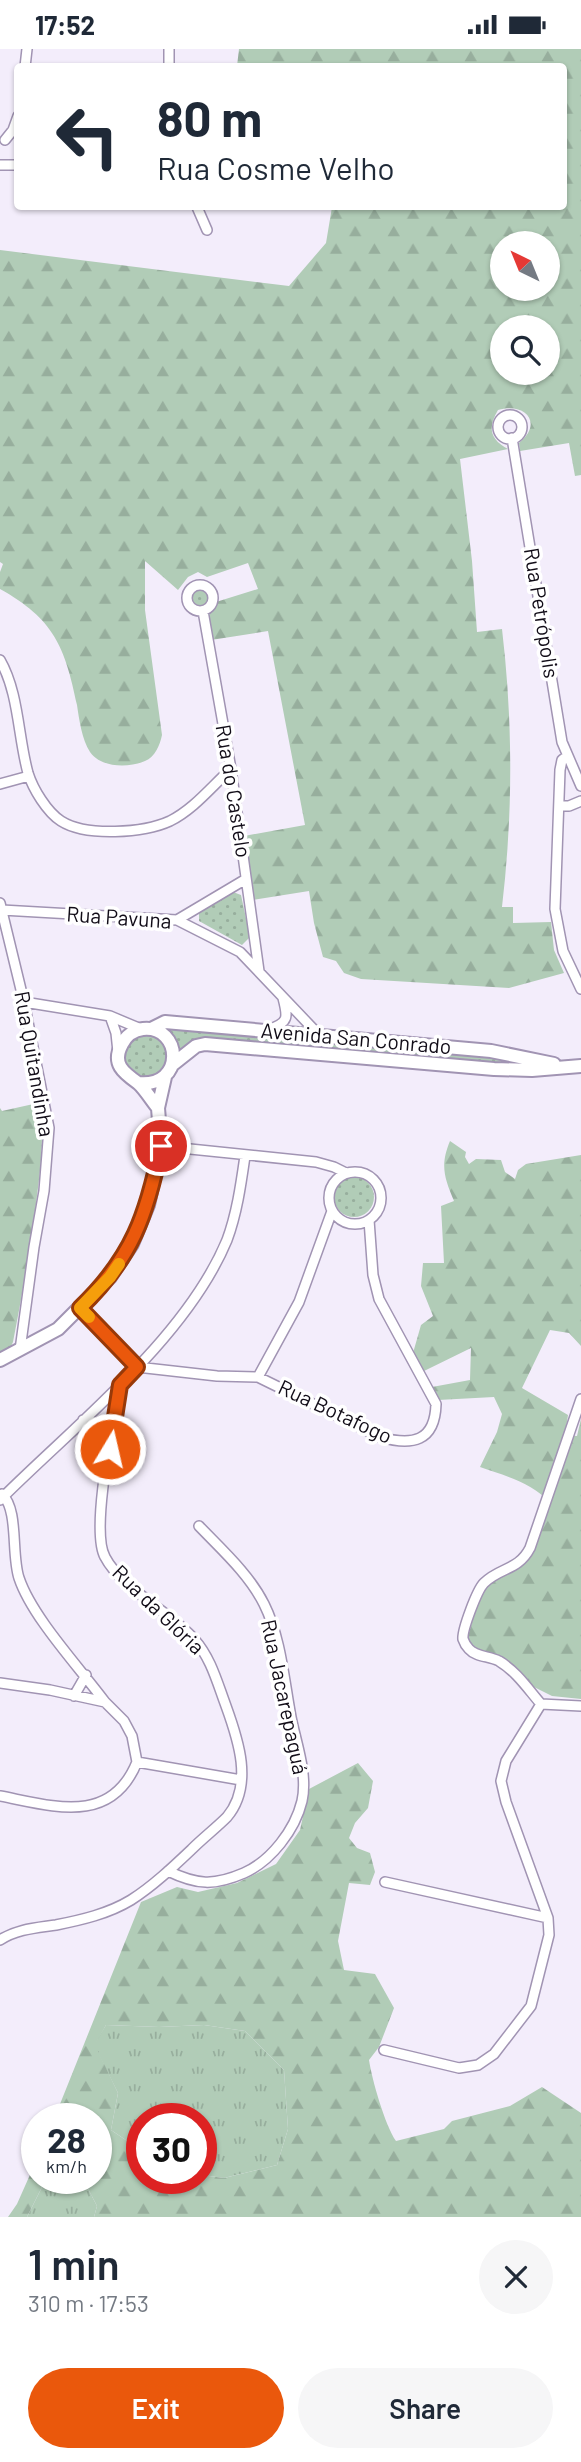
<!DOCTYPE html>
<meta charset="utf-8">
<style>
body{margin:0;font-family:Barlow,sans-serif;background:#f6f6f7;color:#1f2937;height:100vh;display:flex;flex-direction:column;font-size:26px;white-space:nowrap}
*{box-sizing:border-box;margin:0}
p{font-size:23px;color:#747a83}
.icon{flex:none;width:38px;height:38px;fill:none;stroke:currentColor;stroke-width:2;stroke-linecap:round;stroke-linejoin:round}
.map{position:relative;height:2168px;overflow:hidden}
.drawer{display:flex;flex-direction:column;background:#fff;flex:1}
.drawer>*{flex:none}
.hud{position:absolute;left:14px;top:14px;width:553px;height:147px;border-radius:7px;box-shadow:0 2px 5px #0004;background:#fff;color:#1f2937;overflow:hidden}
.needle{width:46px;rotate:317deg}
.fabs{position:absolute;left:490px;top:182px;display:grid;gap:14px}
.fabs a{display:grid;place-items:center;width:70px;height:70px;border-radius:50%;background:#fff;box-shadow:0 2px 5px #0004;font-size:35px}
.speed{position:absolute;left:21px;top:2054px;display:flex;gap:14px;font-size:35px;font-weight:700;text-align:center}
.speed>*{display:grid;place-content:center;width:91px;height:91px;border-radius:50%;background:#fff;box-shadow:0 2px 5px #0004;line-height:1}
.speed small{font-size:18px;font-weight:400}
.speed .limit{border:10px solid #d22;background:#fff;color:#111}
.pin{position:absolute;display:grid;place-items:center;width:60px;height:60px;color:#fff;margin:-30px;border:4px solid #fff;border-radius:50%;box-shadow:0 2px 7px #0007}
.me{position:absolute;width:77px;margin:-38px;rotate:9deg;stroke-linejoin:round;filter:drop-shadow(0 0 5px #0008)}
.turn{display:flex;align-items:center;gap:24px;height:147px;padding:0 28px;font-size:32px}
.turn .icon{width:91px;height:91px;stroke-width:2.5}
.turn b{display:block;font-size:49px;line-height:60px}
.round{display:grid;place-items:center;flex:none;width:74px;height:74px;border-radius:37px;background:#f6f6f7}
.head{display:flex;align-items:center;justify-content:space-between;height:119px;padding:0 28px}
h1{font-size:42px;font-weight:600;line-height:52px}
.primary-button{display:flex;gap:14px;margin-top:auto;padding:14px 28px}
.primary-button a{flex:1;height:80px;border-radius:42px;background:#ea580c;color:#fff;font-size:28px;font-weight:600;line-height:80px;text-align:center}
.primary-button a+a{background:#f6f6f7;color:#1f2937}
.status{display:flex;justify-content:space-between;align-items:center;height:49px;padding:0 35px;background:#fff;direction:ltr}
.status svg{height:19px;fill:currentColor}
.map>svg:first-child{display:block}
.grass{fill:url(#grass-tufts)}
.forest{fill:url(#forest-firs);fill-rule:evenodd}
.park{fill:url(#park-dots)}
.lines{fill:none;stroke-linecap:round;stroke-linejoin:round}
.street-casing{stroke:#a194b3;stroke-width:12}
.secondary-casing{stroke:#a194b3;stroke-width:16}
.street{stroke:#fff;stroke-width:9}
.secondary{stroke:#fff;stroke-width:12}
.route-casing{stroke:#983908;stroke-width:18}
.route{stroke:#ea580c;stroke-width:12}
.slow{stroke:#f59e0b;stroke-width:12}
.labels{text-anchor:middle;stroke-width:7;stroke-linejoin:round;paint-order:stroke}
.street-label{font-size:21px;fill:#110c17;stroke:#fff}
</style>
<div class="status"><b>17:52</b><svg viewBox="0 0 49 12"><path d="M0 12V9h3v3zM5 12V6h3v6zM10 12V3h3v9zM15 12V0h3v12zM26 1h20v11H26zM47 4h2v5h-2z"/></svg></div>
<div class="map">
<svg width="581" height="2168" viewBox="0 0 581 2168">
<defs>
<pattern id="grass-tufts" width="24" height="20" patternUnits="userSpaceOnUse" patternTransform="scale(1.75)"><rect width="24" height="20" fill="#b1ccb7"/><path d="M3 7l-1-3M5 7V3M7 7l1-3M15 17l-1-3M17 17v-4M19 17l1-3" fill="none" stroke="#97ae9d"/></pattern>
<pattern id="forest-firs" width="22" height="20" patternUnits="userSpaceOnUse" patternTransform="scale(1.75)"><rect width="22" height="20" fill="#b1ccb7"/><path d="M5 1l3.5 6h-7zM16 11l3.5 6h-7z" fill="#97ae9d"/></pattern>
<pattern id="park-dots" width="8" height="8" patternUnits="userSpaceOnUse" patternTransform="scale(1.75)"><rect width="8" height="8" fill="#b1ccb7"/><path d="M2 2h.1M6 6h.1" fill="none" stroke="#97ae9d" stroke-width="1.8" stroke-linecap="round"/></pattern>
</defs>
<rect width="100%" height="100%" fill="#f3edfb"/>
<!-- grass -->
<path class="grass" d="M106 1976 159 1978 204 1976 245 1982 284 2021 288 2080 277 2116 224 2129 201 2126V2070H142V2102L111 2081 118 2044 94 1996Z
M46 2130H83L97 2157 94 2168H27Z"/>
<!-- forest -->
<path class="forest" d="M239 0H581V426L575 427 569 394 520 402 519 394C544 374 525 353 498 361 488 378 489 390 508 400L460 410 472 512 477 583 502 580C513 673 513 765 502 858H513V874L551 873 554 901 564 924 509 939 361 930 344 924 336 912 323 908 314 874 309 842 253 851 244 787 305 776 268 582 211 591 208 562 216 553 258 540 248 514 207 528 198 523 188 528 178 541 145 512V561L162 686C160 696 155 708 145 712 129 719 101 719 90 703 82 691 79 670 77 656 65 598 54 570 0 540V523L3 515 0 513V201L289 237 326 194 332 158H564V18L237 17ZM502 194H548V240H502ZM502 278H548V324H502Z
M38 1054C46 1086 40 1122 36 1155 30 1201 22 1247 13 1293L8 1304 0 1308V1059L2 1062Z
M450 1092 466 1103 465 1108 469 1115 476 1110 501 1111 505 1123 515 1130 518 1121 526 1115 581 1106V1297L569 1284 550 1281 522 1339 568 1366 565 1386 577 1387 581 1370V1650L552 1647 534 1638 505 1610 475 1599 467 1591 481 1541 528 1511 549 1453C533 1434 503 1426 480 1418L497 1383 502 1365 494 1348 438 1351 432 1338 470 1331 471 1299 422 1323 413 1304 421 1276 433 1267 421 1237 423 1214H444L441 1157 454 1152C444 1128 440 1116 450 1092Z
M358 1714 373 1732 368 1759 355 1774 349 1789 357 1799 370 1804 375 1823 370 1836 349 1834 338 1892 344 1921 375 1925 394 1959 379 1998 369 2011C372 2031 385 2076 396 2092L444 2080 452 2072 510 2057 542 2038 581 2064V2168H94L97 2157 83 2130H96V2070H54L141 1853 177 1838 198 1843 237 1834 276 1815 300 1781 309 1740ZM106 1976 159 1978 204 1976 245 1982 284 2021 288 2080 277 2116 224 2129 201 2126V2130H142V2102L111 2081 118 2044 95 1996Z
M37 2110V2130H46L27 2168H8L17 2155Z"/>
<!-- park -->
<path class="park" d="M190 549a10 10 0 1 1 20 0a10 10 0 1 1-20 0Z
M233 843 241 846 250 888 242 896 199 872V864Z
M181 980 489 1007 531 1013 532 1019 216 991 176 1011 161 982Z
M125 1007a22 22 0 1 1 44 0a22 22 0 1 1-44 0Z
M334 1148a20 20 0 1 1 40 0a20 20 0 1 1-40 0Z"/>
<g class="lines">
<!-- street casing -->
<g class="street-casing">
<path id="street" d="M25 18 27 0
M169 18V0
M5 91 13 81 18 67
M0 116H18
M197 158 207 181
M498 378a12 12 0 1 1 24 0a12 12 0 1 1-24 0Z
M512 389 562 693 581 737
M187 549a13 13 0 1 1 26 0a13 13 0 1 1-26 0Z
M203 562 231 720 259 922
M0 611C19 644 18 688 28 724 33 740 47 763 61 772 86 788 144 784 170 772 194 760 211 738 231 720
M567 707 562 711 560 721 555 860 563 902 581 940
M0 735 29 727
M559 757H569L581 752
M0 854 24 953 49 1079 44 1142 34 1198 20 1301
M2 861 177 871 240 903 319 986
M177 871 246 830
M24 953 110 967 141 980
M110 967 116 984 118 1003
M269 980C289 974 288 968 283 949
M161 1097 316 1113 334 1118 346 1124
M329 1149a26 26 0 1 1 52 0a26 26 0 1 1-52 0Z
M80 1259 137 1318 217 1327 258 1328 380 1388C412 1397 435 1393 436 1355L379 1250 373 1226 369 1171
M258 1328 299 1253 332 1162
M83 1371 104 1375 113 1382
M2 1445C19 1461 11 1505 19 1529 32 1568 79 1618 105 1653
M0 1451C75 1376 186 1290 227 1191 237 1164 241 1135 245 1107
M0 1634 50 1641 105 1653 124 1672 132 1687 137 1713
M74 1647 86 1626
M541 1655C528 1640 516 1622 499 1612 489 1607 476 1608 469 1600 467 1598 464 1593 463 1590 462 1581 477 1541 484 1534 500 1518 518 1522 530 1499L581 1350
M541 1655 581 1657
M137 1713 241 1731
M0 1747C53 1757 111 1777 137 1713
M168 1822C197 1836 214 1837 244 1824 271 1812 295 1781 302 1752 308 1725 296 1694 291 1668 284 1631 281 1589 264 1555 249 1525 222 1501 199 1477
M385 1833 548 1869
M0 1891C17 1880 36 1879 56 1876 81 1871 108 1865 131 1851 153 1837 173 1818 192 1800 203 1789 216 1779 227 1768 254 1736 238 1690 226 1657 217 1633 211 1609 194 1590 170 1563 121 1539 105 1508 90 1481 114 1371 120 1336
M384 2001 459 2019 478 2016 494 2005 531 1957 549 1886 548 1869 506 1753 501 1732 506 1712 541 1655"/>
</g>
<!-- secondary casing -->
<g class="secondary-casing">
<path id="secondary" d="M151 980 165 973 491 1002 554 1015
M172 1016 196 997 205 995 494 1020 532 1021 581 1017
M138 1034C186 1039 182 976 143 980 134 981 126 987 122 995 111 1015 124 1024 138 1034 145 1040 152 1052 158 1059
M0 1311 58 1280 110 1228 132 1195 148 1156 161 1097 158 1059 165 1028"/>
</g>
<!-- street -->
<use href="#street" class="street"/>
<!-- secondary -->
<use href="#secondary" class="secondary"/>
</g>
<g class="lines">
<!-- route casing -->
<g class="route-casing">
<path id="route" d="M110 1400 120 1336 137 1318 80 1259C132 1209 147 1166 161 1097"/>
</g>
<!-- route -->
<use href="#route" class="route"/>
<!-- slow -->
<path class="slow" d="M89 1268 80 1259 110 1228 119 1215"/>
</g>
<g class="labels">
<!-- street labels -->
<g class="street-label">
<text transform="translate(541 564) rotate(81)" y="7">Rua Petrópolis</text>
<text transform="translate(233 742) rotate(81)" y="7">Rua do Castelo</text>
<text transform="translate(119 869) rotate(4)" y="7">Rua Pavuna</text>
<text transform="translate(356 990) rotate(5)" y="7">Avenida San Conrado</text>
<text transform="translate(34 1015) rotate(80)" y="7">Rua Quitandinha</text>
<text transform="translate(335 1363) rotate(25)" y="7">Rua Botafogo</text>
<text transform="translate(158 1561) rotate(44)" y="7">Rua da Glória</text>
<text transform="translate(284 1648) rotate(78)" y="7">Rua Jacarepaguá</text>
</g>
</g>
</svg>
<div class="fabs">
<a><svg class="needle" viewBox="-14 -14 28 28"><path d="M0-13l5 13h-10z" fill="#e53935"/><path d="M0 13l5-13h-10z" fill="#747a83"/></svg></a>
<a><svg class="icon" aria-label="search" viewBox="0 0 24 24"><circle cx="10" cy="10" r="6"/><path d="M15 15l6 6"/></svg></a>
</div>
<div class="speed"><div>28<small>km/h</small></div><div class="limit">30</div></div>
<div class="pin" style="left:161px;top:1097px;background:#d93025"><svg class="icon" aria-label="arrive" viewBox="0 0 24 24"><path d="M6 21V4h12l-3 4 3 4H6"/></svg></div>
<svg class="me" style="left:110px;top:1400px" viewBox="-20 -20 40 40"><circle r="17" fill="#ea580c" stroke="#fff" stroke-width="3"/><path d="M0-11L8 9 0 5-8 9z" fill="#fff"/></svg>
<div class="hud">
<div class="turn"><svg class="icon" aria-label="left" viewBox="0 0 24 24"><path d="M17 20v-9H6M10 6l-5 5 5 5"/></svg><div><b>80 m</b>Rua Cosme Velho</div></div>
</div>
</div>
<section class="drawer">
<div class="head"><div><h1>1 min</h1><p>310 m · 17:53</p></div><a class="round"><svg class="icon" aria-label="close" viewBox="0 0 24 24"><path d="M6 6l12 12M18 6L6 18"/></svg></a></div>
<div class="primary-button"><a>Exit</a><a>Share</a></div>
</section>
